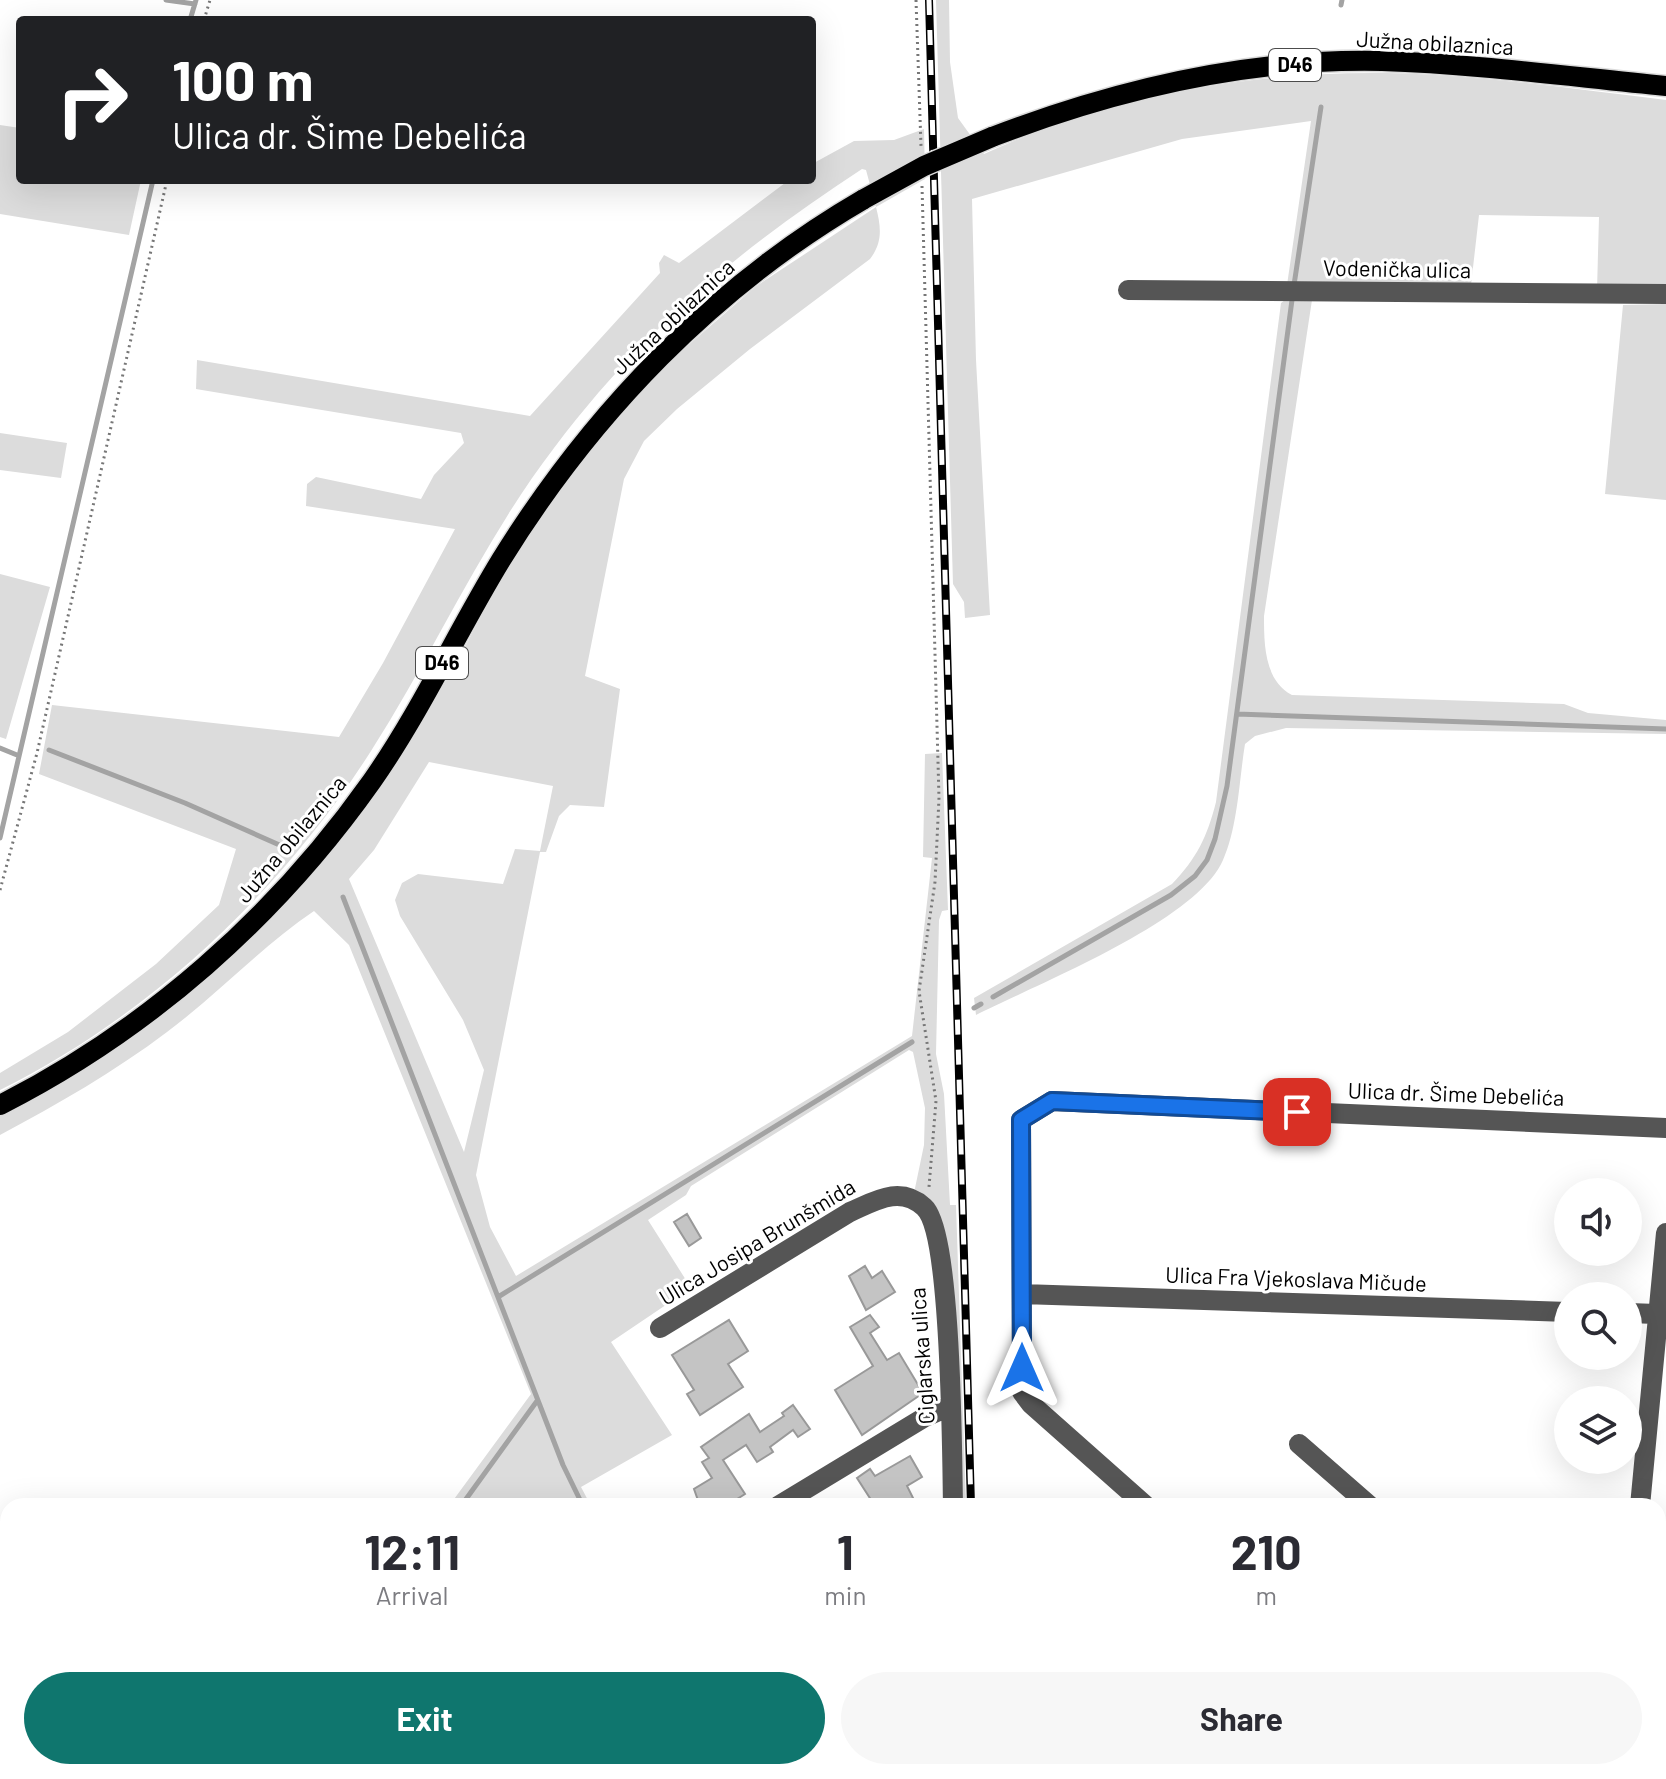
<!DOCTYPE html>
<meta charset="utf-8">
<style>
body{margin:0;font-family:Barlow,sans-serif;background:#f7f7f7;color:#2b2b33;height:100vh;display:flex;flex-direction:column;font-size:30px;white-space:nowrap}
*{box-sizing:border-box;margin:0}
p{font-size:26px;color:#7c7c81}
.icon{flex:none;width:44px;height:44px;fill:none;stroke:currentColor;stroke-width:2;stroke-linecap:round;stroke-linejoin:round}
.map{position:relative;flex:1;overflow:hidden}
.sheet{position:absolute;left:0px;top:1498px;width:1666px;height:282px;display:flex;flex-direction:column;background:#fff;border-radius:24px 24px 0 0;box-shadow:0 8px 32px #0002}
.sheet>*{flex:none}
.guide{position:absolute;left:16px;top:16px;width:800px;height:168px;border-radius:8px;box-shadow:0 8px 32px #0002;background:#202124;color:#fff;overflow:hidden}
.controls{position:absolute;left:1554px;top:1178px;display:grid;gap:16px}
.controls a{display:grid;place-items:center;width:88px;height:88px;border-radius:50%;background:#fff;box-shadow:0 8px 32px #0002;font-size:40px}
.pin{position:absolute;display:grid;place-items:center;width:68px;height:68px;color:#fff;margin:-34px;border-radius:16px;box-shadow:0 4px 12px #0006}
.me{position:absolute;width:88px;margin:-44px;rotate:0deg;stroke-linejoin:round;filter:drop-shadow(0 0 6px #0008)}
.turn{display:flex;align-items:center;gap:28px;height:168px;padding:0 24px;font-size:36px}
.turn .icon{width:104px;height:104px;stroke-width:2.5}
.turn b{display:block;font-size:56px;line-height:68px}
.eta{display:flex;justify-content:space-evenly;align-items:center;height:136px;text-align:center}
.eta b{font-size:48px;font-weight:700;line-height:56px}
.primary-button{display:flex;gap:16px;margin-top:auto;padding:16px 24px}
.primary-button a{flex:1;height:92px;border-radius:48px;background:#0f766e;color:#fff;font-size:32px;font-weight:700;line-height:92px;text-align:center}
.primary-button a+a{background:#f7f7f7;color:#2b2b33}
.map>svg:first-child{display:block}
.green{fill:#dcdcdc;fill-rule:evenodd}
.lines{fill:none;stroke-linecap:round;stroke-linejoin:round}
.stream{stroke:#a3a3a3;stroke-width:5}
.building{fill:#c4c4c4;stroke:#999;stroke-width:2}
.major-casing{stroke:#dbdbdb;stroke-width:23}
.path{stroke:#777;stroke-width:3;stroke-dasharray:2 4;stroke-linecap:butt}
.minor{stroke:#555;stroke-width:20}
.major{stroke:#000;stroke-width:20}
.rail-casing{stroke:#000;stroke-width:8}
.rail{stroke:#fff;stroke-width:5;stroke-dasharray:15;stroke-linecap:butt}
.major-bridge-casing{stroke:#dbdbdb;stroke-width:23;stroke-linecap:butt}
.major-bridge{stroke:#000;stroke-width:20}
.route-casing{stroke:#114b97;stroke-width:20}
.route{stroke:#1a73e8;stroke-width:14}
.labels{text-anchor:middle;stroke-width:6;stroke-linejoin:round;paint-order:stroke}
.shield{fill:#fff;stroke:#4c4c4c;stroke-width:2}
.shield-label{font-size:20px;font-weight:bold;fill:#000}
.street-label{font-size:22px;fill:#000;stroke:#fff}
</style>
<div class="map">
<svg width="1666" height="1779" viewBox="0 0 1666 1779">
<rect width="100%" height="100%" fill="#fff"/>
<!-- green -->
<path class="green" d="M936 0H949L950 62 958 118 984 154C1108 97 1251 71 1387 73 1480 75 1574 89 1666 100V290H1597L1599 217 1479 215 1471 285H1287L1311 121 1182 139 972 199 976 360 990 615 965 618 964 602 953 584Z
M0 125 20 128V180H141L129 235 0 214Z
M924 129 925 179 876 207C881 227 883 242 870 259L750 349 677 409 644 441 624 479 585 676 620 689 604 807 570 805 559 816 546 852H540L476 1175 490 1227 516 1276 912 1036 932 858 923 857 925 754 942 753 948 910 942 911 939 920 936 1054 944 1094 950 1205H956L966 1506H957L949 1300 914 1193 924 1145 925 1108 913 1052 909 1050 691 1186 686 1195 648 1220 691 1288 611 1342 672 1435 581 1487 591 1506H449L531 1394 349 945 314 911C261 947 218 994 167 1032 114 1072 58 1104 0 1135V1114L307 879 384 783 455 666 502 576 537 522 617 416 668 363 755 287 876 207 866 170 862 169C738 250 644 329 554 448 482 542 435 651 371 751 281 892 151 1015 0 1090V1073L68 1032 156 964 219 905 236 849 39 774 52 705 339 737 383 663 455 529 306 506 307 484 316 477 421 499 434 475 464 443 461 433 196 389 197 360 530 416 660 273 659 263 664 255 679 263 789 180H812V164L854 141 894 140ZM429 762 553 786 540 851 515 849 503 884 418 874 402 883 395 900 400 916 463 1020 484 1070 464 1152 349 879 374 850Z
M1285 300H1312L1264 616C1264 644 1264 680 1292 695L1564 704 1588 713 1666 720V734L1286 728 1255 736 1245 744C1239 781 1238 826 1223 860 1197 921 1037 984 976 1015L974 998 1172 884C1197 858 1207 837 1216 802L1281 303Z
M1666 304V500L1605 494 1623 305Z
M0 433 67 443 61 478 0 470Z
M0 574 50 587 6 739 0 737Z"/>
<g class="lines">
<!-- stream -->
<path class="stream" d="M166 0 195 4
M1341 5 1342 0
M190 20 196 0
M1294 285 1321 107
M1237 714 1666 729
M0 748 17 755
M49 750 185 803 284 847
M0 838 153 180
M343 897 563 1465 583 1506
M993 997 1171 895 1195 876 1207 860 1215 839 1227 786 1292 300
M974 1008 981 1004
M498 1297 912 1042
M461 1506 537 1401
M825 1772 829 1776
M315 1779 317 1772"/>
</g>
<!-- building -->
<path class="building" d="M687 1214 701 1238 689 1246 674 1222Z
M865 1266 872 1278 882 1271 895 1292 866 1310 849 1276Z
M870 1315 879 1327 870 1333 887 1360 899 1353 923 1393 862 1435 835 1390 873 1366 850 1327Z
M729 1320 748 1351 728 1364 743 1387 700 1415 687 1394 694 1390 672 1355Z
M793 1405 810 1429 798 1437 793 1430 770 1447 773 1452 757 1462 746 1445 723 1460 745 1494 726 1506H700L694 1489 712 1478 702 1462 709 1458 701 1447 749 1414 760 1432 784 1416 782 1413Z
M910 1456 922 1477 907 1486 917 1506H875L857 1478 870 1469 875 1476Z"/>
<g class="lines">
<!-- major casing -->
<g class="major-casing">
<path id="major" d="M992 137C1117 89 1248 58 1382 61 1477 64 1572 77 1666 86
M0 1105C148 1030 276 917 372 781 421 711 457 632 501 560 592 413 714 286 864 199"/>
</g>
<!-- path -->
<path class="path" d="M916 0 921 146
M204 20 210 0
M922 186 939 798 935 882 919 991 936 1101 929 1187
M0 890 37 753 167 180"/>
<!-- minor -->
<path class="minor" d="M1128 290 1666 294
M1022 1294 1568 1312
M1628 1313 1657 1314
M660 1328 850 1212C875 1201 900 1185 924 1207 952 1232 952 1458 953 1506
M1299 1444 1370 1506
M778 1506 925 1417 950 1406
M1146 1506 1031 1404 1022 1392 1021 1120 1052 1101 1666 1128
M1640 1506 1666 1233
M1448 1772 1456 1779
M560 1779 564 1772
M961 1779 962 1772
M1544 1779 1548 1772"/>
<!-- major -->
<use href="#major" class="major"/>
<!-- rail casing -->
<g class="rail-casing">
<path id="rail" d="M929 0 971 1506
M981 1772V1779"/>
</g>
<!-- rail -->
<use href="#rail" class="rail"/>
<!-- major-bridge casing -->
<g class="major-bridge-casing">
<path id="major-bridge" d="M864 199 924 166 992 137"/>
</g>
<!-- major-bridge -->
<use href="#major-bridge" class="major-bridge"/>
</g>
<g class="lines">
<!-- route casing -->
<g class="route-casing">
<path id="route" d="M1022 1368 1021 1120 1052 1101 1297 1112"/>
</g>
<!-- route -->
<use href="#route" class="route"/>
</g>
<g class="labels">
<!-- shield labels -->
<g class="shield">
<rect x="1269" y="49" width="52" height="32" rx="6"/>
<rect x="416" y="647" width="52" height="32" rx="6"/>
</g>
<g class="shield-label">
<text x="1295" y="72">D46</text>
<text x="442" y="670">D46</text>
</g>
<!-- street labels -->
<g class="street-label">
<text transform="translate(1435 43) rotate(3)" y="8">Južna obilaznica</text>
<text transform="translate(1397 269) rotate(1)" y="8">Vodenička ulica</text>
<text transform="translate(673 317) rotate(-43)" y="8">Južna obilaznica</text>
<text transform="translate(291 839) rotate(-50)" y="8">Južna obilaznica</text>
<text transform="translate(1456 1094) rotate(2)" y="8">Ulica dr. Šime Debelića</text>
<text transform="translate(757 1242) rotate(-31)" y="8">Ulica Josipa Brunšmida</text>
<text transform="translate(1296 1279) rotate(2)" y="8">Ulica Fra Vjekoslava Mičude</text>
<text transform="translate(922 1356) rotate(-94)" y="8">Ciglarska ulica</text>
</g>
</g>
</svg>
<div class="controls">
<a><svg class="icon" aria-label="sound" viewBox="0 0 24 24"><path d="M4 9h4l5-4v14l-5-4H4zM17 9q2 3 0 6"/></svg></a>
<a><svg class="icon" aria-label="search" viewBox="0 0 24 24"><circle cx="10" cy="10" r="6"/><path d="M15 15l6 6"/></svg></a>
<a><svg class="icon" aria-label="layers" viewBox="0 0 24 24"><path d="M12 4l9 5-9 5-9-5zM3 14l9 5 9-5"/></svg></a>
</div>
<div class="pin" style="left:1297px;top:1112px;background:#d93025"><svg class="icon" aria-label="arrive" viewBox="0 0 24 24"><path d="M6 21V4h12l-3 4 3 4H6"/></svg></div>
<svg class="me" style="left:1022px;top:1368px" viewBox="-20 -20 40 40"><path d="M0-17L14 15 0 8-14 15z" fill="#1a73e8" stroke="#fff" stroke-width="4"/></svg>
<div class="guide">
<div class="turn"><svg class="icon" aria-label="right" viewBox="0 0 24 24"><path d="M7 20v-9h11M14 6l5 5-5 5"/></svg><div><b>100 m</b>Ulica dr. Šime Debelića</div></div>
</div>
<section class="sheet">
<div class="eta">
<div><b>12:11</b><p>Arrival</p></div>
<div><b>1</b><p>min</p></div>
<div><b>210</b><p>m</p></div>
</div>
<div class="primary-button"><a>Exit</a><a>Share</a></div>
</section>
</div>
